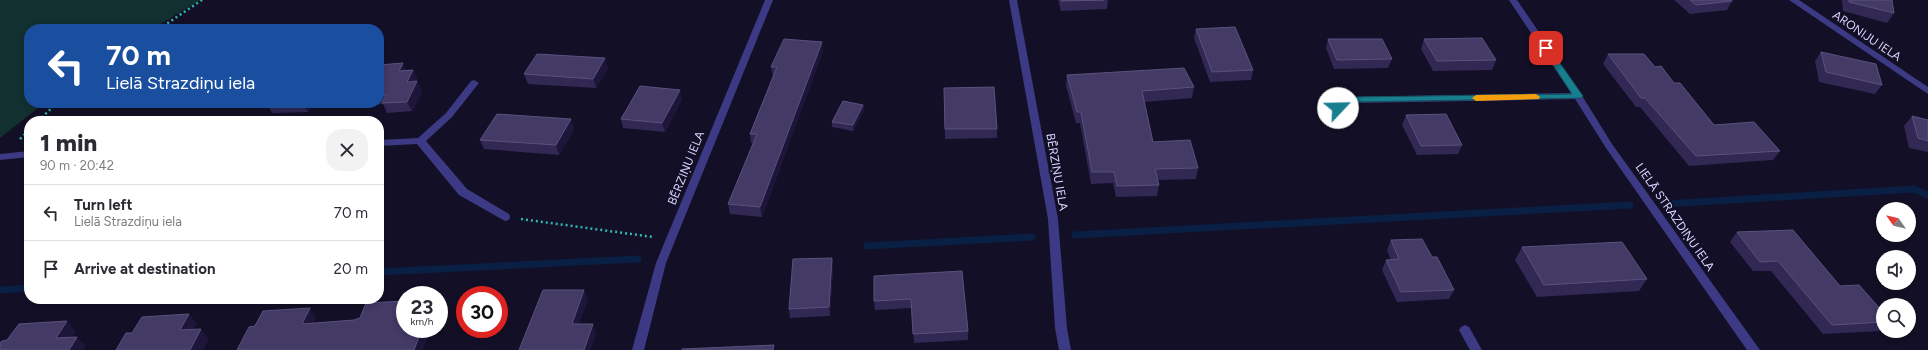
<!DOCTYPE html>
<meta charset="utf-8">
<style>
body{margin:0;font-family:Figtree,sans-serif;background:#f2f2f3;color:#2b2b33;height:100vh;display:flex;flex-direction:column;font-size:15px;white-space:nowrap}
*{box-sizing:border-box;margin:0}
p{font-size:13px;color:#7c7c81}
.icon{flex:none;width:22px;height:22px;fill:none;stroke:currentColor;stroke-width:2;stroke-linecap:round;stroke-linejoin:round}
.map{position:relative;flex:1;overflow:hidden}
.details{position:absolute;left:24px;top:116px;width:360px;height:188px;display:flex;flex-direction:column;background:#fff;border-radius:16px;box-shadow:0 2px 6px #0003}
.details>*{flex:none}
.banner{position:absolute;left:24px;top:24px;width:360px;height:84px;border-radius:16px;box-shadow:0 2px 6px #0003;background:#1a4fa0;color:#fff;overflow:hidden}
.needle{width:26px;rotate:304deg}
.fabs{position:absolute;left:1876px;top:202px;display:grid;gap:8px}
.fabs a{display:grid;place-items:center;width:40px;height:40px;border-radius:50%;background:#fff;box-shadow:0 2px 6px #0003;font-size:20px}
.speed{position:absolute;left:396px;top:286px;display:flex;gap:8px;font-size:20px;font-weight:700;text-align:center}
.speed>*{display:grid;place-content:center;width:52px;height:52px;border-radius:50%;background:#fff;box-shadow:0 2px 6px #0003;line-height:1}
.speed small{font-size:10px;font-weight:400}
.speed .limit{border:6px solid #d22;background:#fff;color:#111}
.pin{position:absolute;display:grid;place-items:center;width:34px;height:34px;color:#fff;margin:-17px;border-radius:8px;box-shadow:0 2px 6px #0006}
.me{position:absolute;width:44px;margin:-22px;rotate:66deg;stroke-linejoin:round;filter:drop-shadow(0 0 3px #0008)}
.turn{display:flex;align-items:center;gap:14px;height:84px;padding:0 16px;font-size:18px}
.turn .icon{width:52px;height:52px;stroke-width:2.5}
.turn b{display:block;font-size:28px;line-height:34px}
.round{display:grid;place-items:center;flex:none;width:42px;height:42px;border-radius:16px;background:#f2f2f3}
.head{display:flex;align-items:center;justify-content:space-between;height:68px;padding:0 16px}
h1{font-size:24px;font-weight:800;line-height:30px}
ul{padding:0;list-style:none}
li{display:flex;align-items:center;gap:12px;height:56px;padding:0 16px;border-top:1px solid #e1e1e2}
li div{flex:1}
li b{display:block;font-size:15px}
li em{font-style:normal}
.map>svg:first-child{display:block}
.green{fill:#12302f}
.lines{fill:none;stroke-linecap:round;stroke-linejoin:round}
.stream{stroke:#0a1f44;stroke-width:7}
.path{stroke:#2fb8b0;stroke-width:2.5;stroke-dasharray:2 3;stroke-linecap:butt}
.street{fill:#3d3a85;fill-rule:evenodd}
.wall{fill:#312854}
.shaded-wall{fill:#1d163a}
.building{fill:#433a66;stroke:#5a527e}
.route{fill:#187f8f;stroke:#10535d}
.slow{fill:#f59e0b}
.labels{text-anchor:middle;stroke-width:4;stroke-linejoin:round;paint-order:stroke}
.street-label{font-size:12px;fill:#d9d4ff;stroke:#130f26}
</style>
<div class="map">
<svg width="1928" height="350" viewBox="0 0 1928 350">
<rect width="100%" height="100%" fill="#130f26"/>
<!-- green -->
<path class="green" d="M0 0H201L152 29H29V103H44L0 138Z"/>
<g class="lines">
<!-- stream -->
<path class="stream" d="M1665 204 1914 189 1928 195
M1075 235 1630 205
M867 246 1032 237
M379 272 638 259
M0 290 29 288"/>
<!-- path -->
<path class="path" d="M159 29 202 0
M38 121 57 103
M20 139 29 130
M521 219 653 237"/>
<!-- street -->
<path class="street" d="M765 0H773L666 263 644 350H632L656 263Z
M1009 0H1017L1058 219 1067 328 1071 350H1059L1055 328 1048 219Z
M1509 0H1517L1581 94 1612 144 1760 350H1747L1606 148 1575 99 1354 103 1328 118H1322L1320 116 1352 97 1571 93Z
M1789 0H1799L1928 87V94Z
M474 80 479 83 452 117 426 141 467 189 509 214 510 217 509 220 505 221 459 195 417 144 379 146V140L418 138 446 113 471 81Z
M29 151V157L0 160V154Z
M1465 325 1469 327 1482 350H1470L1459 330 1461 327Z"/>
</g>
<!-- wall -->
<path class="wall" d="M1058 0H1108L1107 9 1061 11Z
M1674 0H1732V1L1727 10 1690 14Z
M1842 0H1892L1894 13 1887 23 1843 11Z
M1196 29 1253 70 1251 80 1210 82 1194 38Z
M1328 39 1392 59 1388 68 1334 69 1326 48Z
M1424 39 1496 60 1492 70 1433 71 1421 49Z
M823 51 762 217 730 214 728 204 753 143H751L750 134 773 76 771 67Z
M1821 52 1882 85 1875 94 1819 82 1815 61Z
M1608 54 1655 67 1674 83 1714 125 1780 151 1773 160 1689 166 1640 107H1636L1603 64Z
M379 65 406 70H413L417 79 416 81H417L422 91 412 111 387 113 383 104 360 106 358 103H379Z
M608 68 596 88 528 84 524 74Z
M1067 75 1194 87 1192 98 1144 102 1153 142 1198 168 1196 179 1158 180 1159 185 1157 196 1116 197 1113 183 1091 184 1080 123H1076L1066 86Z
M944 88 997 129V138L945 139Z
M682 99 665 132 623 128 621 119Z
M267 103H314L308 112 272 113 267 104Z
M863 105 864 110 853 131 832 127V122Z
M1406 115 1462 145 1458 154 1417 155 1402 125Z
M1912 116 1928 120V152L1909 148 1904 126Z
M571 119 574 129 559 155 484 149 480 140Z
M29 226V237L24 232Z
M1737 232 1840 286 1883 312V329L1882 331 1823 334 1771 271H1753L1730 242Z
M1391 240 1432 257 1454 290 1449 299 1397 302 1382 270 1386 260H1391L1387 250Z
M1522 247 1647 279 1639 291 1537 297 1515 260Z
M832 258 833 267 830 316 790 318 789 309Z
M874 276 968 331V340L914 343 912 308 875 310 874 301Z"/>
<!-- shaded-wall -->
<path class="shaded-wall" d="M822 42 823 51 762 217 760 207Z
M605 58 608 68 596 88 593 79Z
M403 63 407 73 399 71Z
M413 70 417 79 411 91 407 82Z
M417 81 422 91 412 111 407 102Z
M680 90 682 99 665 132 662 123Z
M302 103H314L308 112Z
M863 105 864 110 853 131V125Z
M571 119 574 129 559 155 556 145Z
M832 258 833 267 830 316 829 307Z
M584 290 588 300 576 333 572 324Z
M310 308 316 317 309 334 302 324Z
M189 314 197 324 188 340 180 330Z
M67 321 76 331 65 347 56 338Z
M593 324 596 334 591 350H584Z
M201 329 209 339 203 350H190Z
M422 329H431L423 350H414Z
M77 337 86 346 84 350H69Z"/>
<!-- building -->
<path class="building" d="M1061 0H1104L1061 1Z
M1690 0H1732V1L1696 5Z
M1849 0H1892L1894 13 1849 2Z
M1235 27 1253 70 1212 72 1196 29Z
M1482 38 1496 60 1437 61 1424 39Z
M784 39 822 42 760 207 728 204 757 134H750L777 67H771Z
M1328 39H1382L1392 59 1337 60Z
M1821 52 1876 64 1882 85 1826 72Z
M537 54 605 58 593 79 524 74Z
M1608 54H1644L1655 67 1661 66 1674 83H1680L1714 125 1754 122 1780 151 1696 156 1645 98H1641Z
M403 63 399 71 413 70 407 82 417 81 407 102 382 103 386 95H379V65Z
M1184 68 1194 87 1142 91 1153 142 1190 140 1198 168 1155 169 1159 185 1117 186 1114 172H1092L1081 112H1077L1067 75Z
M640 86 680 90 662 123 621 119Z
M994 87 997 129H945L944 88Z
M843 101 863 105 853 125 832 122Z
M267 103H299L267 104Z
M497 114 571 119 556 145 480 140Z
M1446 114 1462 145 1421 146 1406 115Z
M1912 116 1928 120V141L1918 138Z
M29 226V232H24Z
M1793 230 1840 286 1859 285 1883 312V322L1832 325 1778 261 1760 262 1737 232Z
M1422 239 1432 257H1437L1454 290 1401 292 1386 260 1399 259 1391 240Z
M1622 242 1647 279 1544 285 1522 247Z
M832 258 829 307 789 309 793 259Z
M962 271 968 331 913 334 911 299 874 301V276Z
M543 290H584L572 324H593L584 350H519Z
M405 301V329H422L414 350H237L249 327 255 326 263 311 310 308 302 324 354 320 360 318 366 303Z
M189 314 180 330 201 329 190 350H116L126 333H132L142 317Z
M67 321 56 338 77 337 69 350H0V343L2 341 7 340 19 324Z
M774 345 773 350H682V349Z"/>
<!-- route -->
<path class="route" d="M1543 46H1548L1583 96 1581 98 1353 102 1338 110 1334 108 1352 97 1572 94 1542 48Z"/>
<!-- slow -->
<path class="slow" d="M1536 94 1540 97 1539 99 1476 101 1472 98 1476 95Z"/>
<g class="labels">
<!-- street labels -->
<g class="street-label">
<text transform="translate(1867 36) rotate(34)" y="4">ARONIJU IELA</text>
<text transform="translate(686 168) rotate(-68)" y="4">BĒRZIŅU IELA</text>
<text transform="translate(1057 172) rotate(80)" y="4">BĒRZIŅU IELA</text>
<text transform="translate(1675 217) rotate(55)" y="4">LIELĀ STRAZDIŅU IELA</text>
</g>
</g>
</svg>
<div class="fabs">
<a><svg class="needle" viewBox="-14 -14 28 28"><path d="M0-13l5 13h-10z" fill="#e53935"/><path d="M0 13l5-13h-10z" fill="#7c7c81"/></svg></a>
<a><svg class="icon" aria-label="sound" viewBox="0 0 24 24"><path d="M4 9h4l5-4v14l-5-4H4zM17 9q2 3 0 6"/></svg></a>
<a><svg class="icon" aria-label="search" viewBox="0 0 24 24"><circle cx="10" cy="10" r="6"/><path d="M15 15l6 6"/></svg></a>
</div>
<div class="speed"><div>23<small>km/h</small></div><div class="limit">30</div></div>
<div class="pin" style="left:1546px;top:48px;background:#d93025"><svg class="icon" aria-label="arrive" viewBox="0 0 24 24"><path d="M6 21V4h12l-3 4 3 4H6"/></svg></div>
<svg class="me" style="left:1338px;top:108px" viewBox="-20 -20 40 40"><circle r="19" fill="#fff"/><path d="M0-13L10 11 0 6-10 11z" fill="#187f8f"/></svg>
<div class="banner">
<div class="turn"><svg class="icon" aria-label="left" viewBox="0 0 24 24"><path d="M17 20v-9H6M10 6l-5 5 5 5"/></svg><div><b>70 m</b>Lielā Strazdiņu iela</div></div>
</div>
<section class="details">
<div class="head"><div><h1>1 min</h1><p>90 m · 20:42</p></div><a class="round"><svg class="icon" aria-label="close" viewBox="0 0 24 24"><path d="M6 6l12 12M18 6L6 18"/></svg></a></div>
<ul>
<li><svg class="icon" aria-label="left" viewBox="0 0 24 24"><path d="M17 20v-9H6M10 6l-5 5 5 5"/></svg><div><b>Turn left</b><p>Lielā Strazdiņu iela</p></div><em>70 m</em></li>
<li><svg class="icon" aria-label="arrive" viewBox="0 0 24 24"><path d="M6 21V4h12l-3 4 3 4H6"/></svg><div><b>Arrive at destination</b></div><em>20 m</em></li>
</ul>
</section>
</div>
